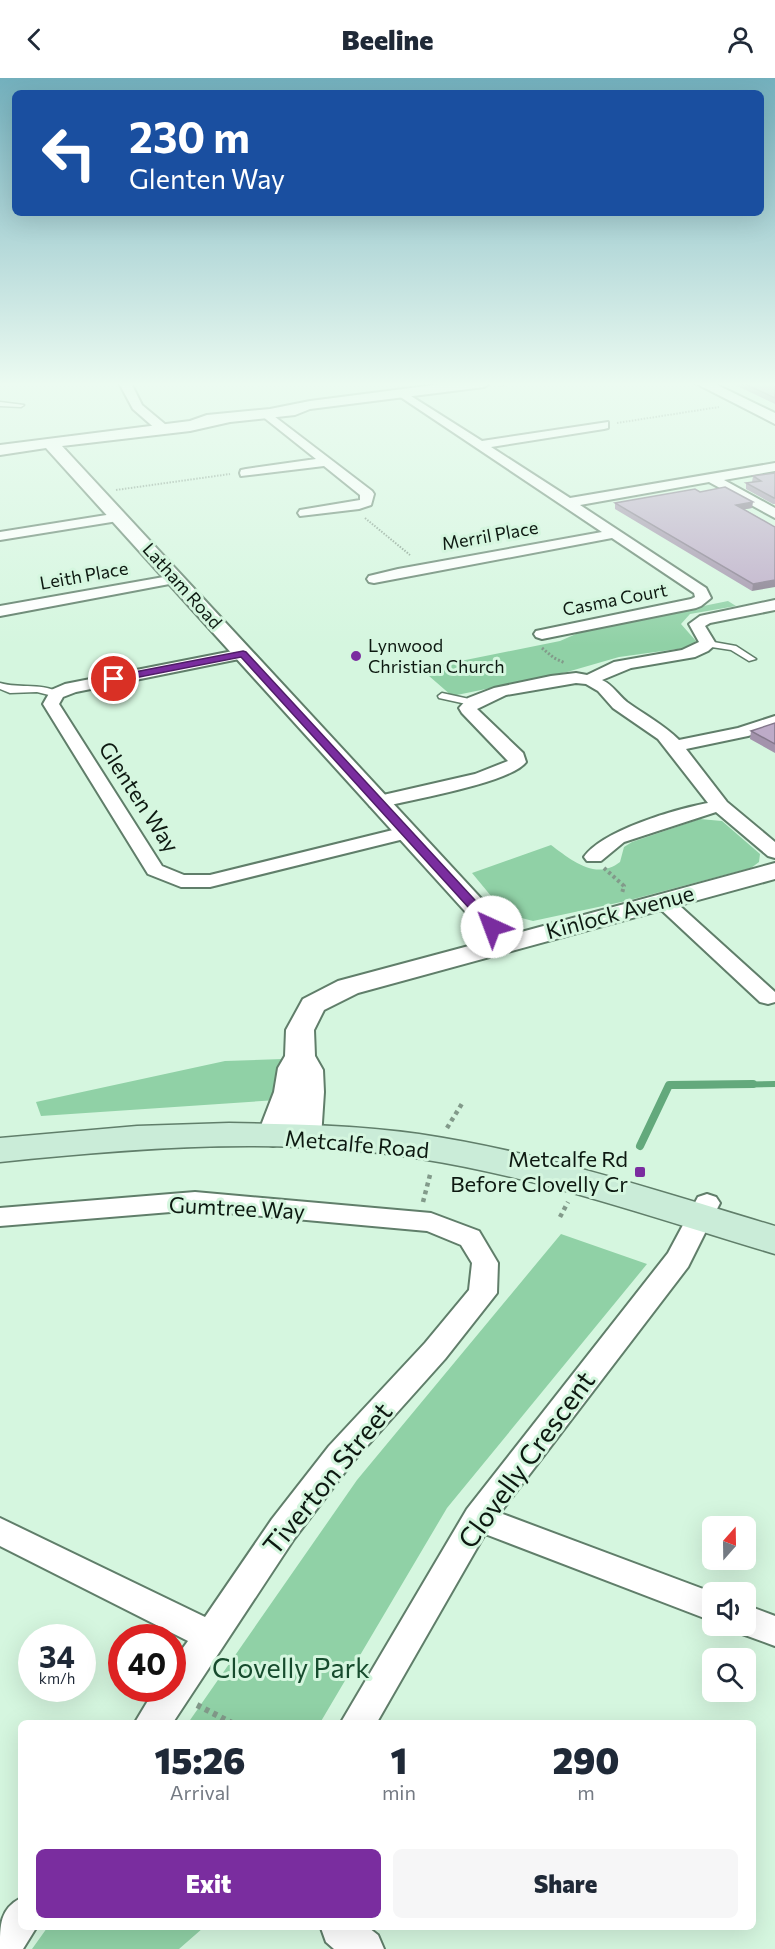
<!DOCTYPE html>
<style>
body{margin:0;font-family:Commissioner,sans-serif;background:#f6f6f7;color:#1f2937;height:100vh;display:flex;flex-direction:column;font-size:22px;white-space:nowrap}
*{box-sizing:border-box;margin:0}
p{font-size:20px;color:#747a83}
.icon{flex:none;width:33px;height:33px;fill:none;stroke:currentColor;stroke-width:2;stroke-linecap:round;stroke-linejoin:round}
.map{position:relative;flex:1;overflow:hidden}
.panel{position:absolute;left:18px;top:1642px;width:738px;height:210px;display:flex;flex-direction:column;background:#fff;border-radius:9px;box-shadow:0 6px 24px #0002}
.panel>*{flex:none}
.banner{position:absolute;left:12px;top:12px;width:752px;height:126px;border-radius:9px;box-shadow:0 6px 24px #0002;background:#1a4fa0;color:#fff;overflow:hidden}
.needle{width:39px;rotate:20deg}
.fabs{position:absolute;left:702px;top:1438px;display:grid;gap:12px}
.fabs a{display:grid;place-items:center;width:54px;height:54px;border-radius:9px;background:#fff;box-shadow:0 6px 24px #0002;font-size:30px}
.speed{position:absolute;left:18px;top:1546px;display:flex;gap:12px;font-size:30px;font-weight:700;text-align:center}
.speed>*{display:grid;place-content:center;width:78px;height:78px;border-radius:50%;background:#fff;box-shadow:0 6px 24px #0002;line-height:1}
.speed small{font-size:15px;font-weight:400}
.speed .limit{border:9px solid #d22;background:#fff;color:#111}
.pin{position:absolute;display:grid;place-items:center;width:51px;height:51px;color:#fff;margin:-26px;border:3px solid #fff;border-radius:50%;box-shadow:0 2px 6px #0007}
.me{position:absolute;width:66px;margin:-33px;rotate:317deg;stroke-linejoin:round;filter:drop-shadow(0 0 4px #0008)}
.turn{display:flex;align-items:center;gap:21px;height:126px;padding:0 18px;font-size:27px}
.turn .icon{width:78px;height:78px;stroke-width:2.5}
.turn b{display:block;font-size:42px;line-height:51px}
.eta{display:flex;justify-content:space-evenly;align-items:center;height:102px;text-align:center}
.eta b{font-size:36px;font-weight:800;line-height:42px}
.cta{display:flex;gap:12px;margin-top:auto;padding:12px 18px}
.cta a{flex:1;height:69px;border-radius:9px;background:#7a2d9f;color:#fff;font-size:24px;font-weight:800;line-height:69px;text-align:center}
.cta a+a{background:#f6f6f7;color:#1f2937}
header{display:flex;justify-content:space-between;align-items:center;height:78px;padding:0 18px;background:#fff;font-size:27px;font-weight:800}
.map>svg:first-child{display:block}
.green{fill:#90d1a6}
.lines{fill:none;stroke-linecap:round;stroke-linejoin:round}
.stream-far1{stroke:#63a97c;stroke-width:6}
.stream{stroke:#63a97c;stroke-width:8}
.service-casing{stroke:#607e6a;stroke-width:3}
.minor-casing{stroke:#607e6a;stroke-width:4}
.tertiary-casing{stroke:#607e6a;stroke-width:4}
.secondary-casing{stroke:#607e6a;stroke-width:3}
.path-far4{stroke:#829a8a;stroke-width:2;stroke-dasharray:1.5 1.5;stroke-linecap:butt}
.path-far3{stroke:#829a8a;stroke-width:3;stroke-dasharray:2 2;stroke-linecap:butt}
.path-far2{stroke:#829a8a;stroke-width:4;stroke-dasharray:3 3;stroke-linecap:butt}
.path-far1{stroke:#829a8a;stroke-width:4.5;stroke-dasharray:4 4;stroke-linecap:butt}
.path{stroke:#829a8a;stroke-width:6;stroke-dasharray:4.5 4.5;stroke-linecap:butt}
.service{fill:#fff;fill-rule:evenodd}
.minor{fill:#fff;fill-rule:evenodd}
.tertiary{fill:#fff;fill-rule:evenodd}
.secondary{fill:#caecd8;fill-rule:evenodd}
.wall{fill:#a393ac}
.shaded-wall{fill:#84788c}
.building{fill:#bdabc8;stroke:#84788c;stroke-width:1.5}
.route{fill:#7a2d9f;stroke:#4f1d67;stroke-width:1.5}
.poi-dot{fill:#7a2d9f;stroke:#d5f6df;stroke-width:2}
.labels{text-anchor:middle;stroke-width:6;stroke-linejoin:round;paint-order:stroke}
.far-street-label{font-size:18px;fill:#0d1911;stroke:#d5f6df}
.far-poi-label{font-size:18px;fill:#0d1911;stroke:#d5f6df;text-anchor:start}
.street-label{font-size:22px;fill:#0d1911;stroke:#d5f6df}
.poi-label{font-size:22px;fill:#0d1911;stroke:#d5f6df;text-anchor:end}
.near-street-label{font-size:27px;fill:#0d1911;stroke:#d5f6df}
.near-park-label{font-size:27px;fill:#164b2d;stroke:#d5f6df}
</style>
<header><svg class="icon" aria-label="back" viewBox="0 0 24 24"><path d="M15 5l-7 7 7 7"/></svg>Beeline<svg class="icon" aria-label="person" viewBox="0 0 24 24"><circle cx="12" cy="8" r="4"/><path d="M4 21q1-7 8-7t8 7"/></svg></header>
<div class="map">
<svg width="775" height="1871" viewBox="0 0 775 1871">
<rect width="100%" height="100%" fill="#d5f6df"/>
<!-- green -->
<path class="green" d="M728 523 736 528 690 536 681 546 696 563 692 569 619 579 567 594 452 618 421 591 560 563 585 552Z
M700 741 722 743 760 776 759 784 751 790 626 823 533 843 506 836 472 795 551 767C571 782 596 803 620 784L624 769 632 764Z
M283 981 277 1022 41 1038 36 1024 225 983Z
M561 1156 647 1186 447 1430 320 1645H188L357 1402Z
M47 1850H203L179 1871H32Z"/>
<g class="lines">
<!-- stream-far1 -->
<path class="stream-far1" d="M669 1008 775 1006"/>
<!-- stream -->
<path class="stream" d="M640 1068 669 1007 753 1006"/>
<!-- service casing -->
<g class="service-casing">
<path id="service" d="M0 324 24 327 21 329 0 328Z
M708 563 736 568 756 581 749 583 731 572 705 568 704 566Z
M0 605C20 611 44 604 61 616L57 619 37 614 10 615 0 611Z
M442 615 474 622 476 624 471 627 439 620 438 618Z"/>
</g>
<!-- minor casing -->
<g class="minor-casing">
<path id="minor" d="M119 305H131L142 327 166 347V353H158L133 331Z
M403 313 482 363 608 344V350L604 351 491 369 570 420 775 385V393L724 402 775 430V440L709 404 580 427 706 510 711 520 701 528 696 530 542 561 536 559 534 556 536 553 691 521 695 519 694 515 612 460 374 505 369 504 367 501 369 498 398 491 602 454 399 318V314Z
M266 332 372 413 374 416 371 427 359 431 300 438 298 435 300 432 360 422V417L324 388 241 398 240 395 241 392 246 391 316 381 262 338 260 336Z
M119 435 124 436 126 439 124 442 0 462V454Z
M175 497 182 501 180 504 0 538V528Z
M775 522V532L710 545 705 548 716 566 708 573 695 579 631 590 602 602C613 607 618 617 627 624 645 637 664 647 679 662L738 650 775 638V649L748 658 686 671 727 724 775 764V780L768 778 716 734 624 764 601 783H587L584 779C603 752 676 731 708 725L658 661 613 630 598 613 586 606 576 605 506 617 477 631 523 675 526 684C511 705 406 723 377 730L370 728 368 724 370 720 475 696 508 683 462 635 459 630 468 620 494 610 551 598 576 595 587 597 614 584 682 572 699 564 689 546 700 538Z
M243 571 251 576 249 579 76 614 63 619 59 626 162 788 184 797H210L405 749 412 751 415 755 412 759 210 809H181L148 796 43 626 51 612 65 606Z
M663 817 670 819 775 914V924L768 926 760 924 656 827 653 823 656 819Z
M195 1114 431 1135 479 1153 498 1185 497 1215 445 1281 351 1386 294 1461 172 1646H134L155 1611H172V1585L188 1563 0 1468V1440L205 1539 272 1441 329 1368 425 1265 469 1212 472 1185 461 1167 427 1153 195 1132 0 1148V1130Z
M707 1116 716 1119 720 1125 688 1189 500 1435 714 1515 712 1543 485 1456 376 1646H340L467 1431 668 1175 698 1119Z
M746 1527 775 1538V1568L734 1553 732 1548H746Z
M21 1820V1850H36L23 1871H0C0 1846 0 1831 21 1820Z
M321 1850H369L378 1857 384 1871H334L326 1864Z"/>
</g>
<!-- tertiary casing -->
<g class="tertiary-casing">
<path id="tertiary" d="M450 305H491L484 309 310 331 295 337 230 344 190 353 62 368 514 856 775 785V801L358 915 324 932 314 952 315 978 323 992 324 1014 321 1060 316 1067 305 1070 294 1067 289 1060 290 1054 284 1065 273 1068 262 1065 257 1058 274 1014 278 990 285 978 286 952 303 921 338 903 491 862 46 370 0 377V367L190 343 207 337 270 331 310 323Z
M695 305H713L775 335V346Z"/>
</g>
<!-- secondary casing -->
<g class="secondary-casing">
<path id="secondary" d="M229 1045C292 1046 356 1047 419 1056 541 1074 658 1113 775 1148V1176C657 1141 542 1100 421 1081 282 1058 138 1070 0 1084V1060L137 1048Z"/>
</g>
<!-- path-far4 -->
<path class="path-far4" d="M500 308 518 305
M617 345 719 329
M116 412 230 396
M365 440 410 477"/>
<!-- path-far3 -->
<path class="path-far3" d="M542 570 554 580 565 585"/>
<!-- path-far2 -->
<path class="path-far2" d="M604 790 624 808 622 815"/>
<!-- path-far1 -->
<path class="path-far1" d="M447 1050 463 1024
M423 1124 431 1093
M560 1139 568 1124"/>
<!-- path -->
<path class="path" d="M197 1627 234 1646"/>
<!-- service -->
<use href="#service" class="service"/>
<!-- minor -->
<use href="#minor" class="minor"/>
<!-- tertiary -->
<use href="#tertiary" class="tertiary"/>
<!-- secondary -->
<use href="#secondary" class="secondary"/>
</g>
<!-- wall -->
<path class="wall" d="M731 305H775V326Z
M775 395V426H773L746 411V405L752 404 753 398Z
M700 414 752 430 744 431 775 449 752 513 615 431V425Z
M775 645V675L750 661 751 653Z"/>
<!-- shaded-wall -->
<path class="shaded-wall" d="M753 424 752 430 736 433V427Z
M775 502V509L752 513 753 506Z"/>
<!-- building -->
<path class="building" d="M743 305H775V320Z
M775 395V420H774L746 405 761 403 753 398Z
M725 409 753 424 736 427 775 449V502L753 506 615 425 695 411 700 414Z
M775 645V666L751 653Z"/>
<!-- sky -->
<linearGradient id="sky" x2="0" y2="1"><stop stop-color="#73b0bd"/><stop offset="0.54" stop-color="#ecfbf1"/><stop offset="1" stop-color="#ecfbf1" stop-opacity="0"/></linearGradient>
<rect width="775" height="567" fill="url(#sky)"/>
<!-- route -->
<path class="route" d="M243 573 246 574 497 846 499 849 497 851H488L241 579 114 604 109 601 114 598Z"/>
<!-- markers -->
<g class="poi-dot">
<circle cx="356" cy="578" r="6"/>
<rect x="634" y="1088" width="12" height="12" rx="3"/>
</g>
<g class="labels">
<!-- far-street labels -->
<g class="far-street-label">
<text transform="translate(490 458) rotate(-10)" y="6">Merril Place</text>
<text transform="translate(84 498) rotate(-10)" y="6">Leith Place</text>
<text transform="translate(182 508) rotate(48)" y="6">Latham Road</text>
<text transform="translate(615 522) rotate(-11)" y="6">Casma Court</text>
</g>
<!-- far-poi labels -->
<g class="far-poi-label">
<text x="368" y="574">Lynwood<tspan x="368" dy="21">Christian Church</tspan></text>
</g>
<!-- street labels -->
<g class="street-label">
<text transform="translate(139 719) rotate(57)" y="8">Glenten Way</text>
<text transform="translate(620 834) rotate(-15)" y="8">Kinlock Avenue</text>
<text transform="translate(357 1066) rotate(5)" y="8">Metcalfe Road</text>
<text transform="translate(237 1130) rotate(3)" y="8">Gumtree Way</text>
</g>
<!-- poi labels -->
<g class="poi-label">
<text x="628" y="1089">Metcalfe Rd<tspan x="628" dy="25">Before Clovelly Cr</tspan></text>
</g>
<!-- near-street labels -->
<g class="near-street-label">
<text transform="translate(527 1382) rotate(-54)" y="9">Clovelly Crescent</text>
<text transform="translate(328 1401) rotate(-51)" y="9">Tiverton Street</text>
</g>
<!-- near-park labels -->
<g class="near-park-label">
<text x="291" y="1600">Clovelly Park</text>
</g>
</g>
</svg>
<div class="fabs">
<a><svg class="needle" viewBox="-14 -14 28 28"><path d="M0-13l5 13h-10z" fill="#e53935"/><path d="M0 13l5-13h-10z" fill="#747a83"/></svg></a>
<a><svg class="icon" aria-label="sound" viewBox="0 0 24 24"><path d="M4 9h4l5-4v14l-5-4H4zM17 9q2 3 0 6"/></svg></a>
<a><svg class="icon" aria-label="search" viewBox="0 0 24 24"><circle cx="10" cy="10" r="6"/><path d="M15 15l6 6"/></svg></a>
</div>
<div class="speed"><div>34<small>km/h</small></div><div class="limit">40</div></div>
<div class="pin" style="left:114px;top:601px;background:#d93025"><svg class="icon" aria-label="arrive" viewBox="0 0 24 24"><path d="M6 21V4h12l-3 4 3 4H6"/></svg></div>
<svg class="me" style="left:492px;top:849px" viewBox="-20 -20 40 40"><circle r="19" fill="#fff"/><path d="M0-13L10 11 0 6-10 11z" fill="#7a2d9f"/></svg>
<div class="banner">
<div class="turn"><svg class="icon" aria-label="left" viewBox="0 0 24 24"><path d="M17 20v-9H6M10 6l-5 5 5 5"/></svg><div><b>230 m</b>Glenten Way</div></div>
</div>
<section class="panel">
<div class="eta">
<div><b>15:26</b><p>Arrival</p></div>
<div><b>1</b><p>min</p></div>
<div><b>290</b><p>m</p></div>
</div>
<div class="cta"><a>Exit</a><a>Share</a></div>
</section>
</div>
